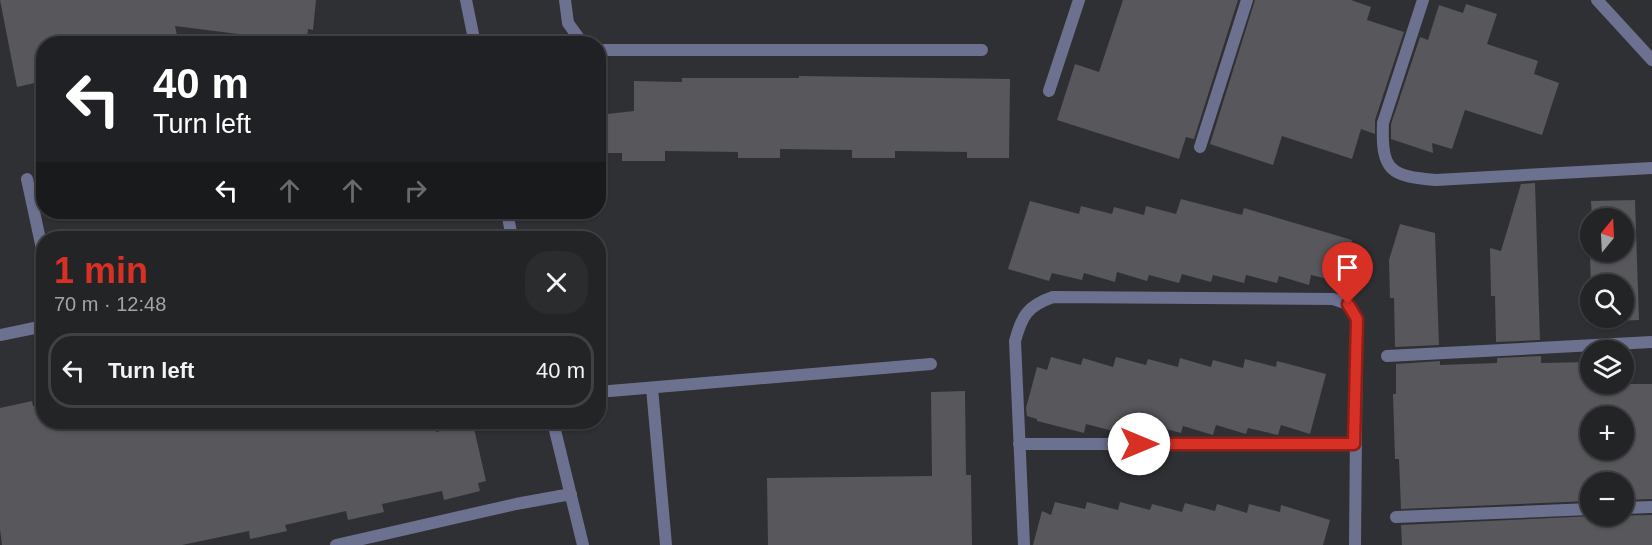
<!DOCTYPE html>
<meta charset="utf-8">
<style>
body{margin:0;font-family:Helvetica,sans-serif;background:#2b2c2e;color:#f1f3f6;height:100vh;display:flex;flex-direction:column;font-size:22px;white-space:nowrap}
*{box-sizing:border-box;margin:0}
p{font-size:20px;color:#a3a4a7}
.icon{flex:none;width:33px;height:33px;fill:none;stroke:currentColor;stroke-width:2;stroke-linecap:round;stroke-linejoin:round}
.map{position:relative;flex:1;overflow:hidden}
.drawer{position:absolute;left:36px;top:231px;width:570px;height:198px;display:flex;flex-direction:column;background:#232426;border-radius:24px;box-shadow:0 2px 4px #0004,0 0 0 2px #404143}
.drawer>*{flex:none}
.hud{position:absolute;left:36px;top:36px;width:570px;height:183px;border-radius:24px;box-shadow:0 2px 4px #0004,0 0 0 2px #404143;background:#202124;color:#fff;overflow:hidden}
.needle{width:39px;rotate:18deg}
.controls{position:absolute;left:1580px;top:208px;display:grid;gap:12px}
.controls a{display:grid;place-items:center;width:54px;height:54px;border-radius:50%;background:#232426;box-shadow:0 2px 4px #0004,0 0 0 2px #404143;font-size:30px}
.pin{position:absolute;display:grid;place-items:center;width:51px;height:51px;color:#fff;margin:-62px -26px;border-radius:50% 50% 50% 0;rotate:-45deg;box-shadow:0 0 6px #0007}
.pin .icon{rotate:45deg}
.me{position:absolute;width:66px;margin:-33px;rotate:90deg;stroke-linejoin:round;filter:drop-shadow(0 0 4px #0008)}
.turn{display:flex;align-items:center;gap:21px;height:126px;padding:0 18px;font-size:27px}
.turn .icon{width:78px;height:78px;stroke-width:2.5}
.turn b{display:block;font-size:42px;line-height:51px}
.lanes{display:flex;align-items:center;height:57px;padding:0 18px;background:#0003;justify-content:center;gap:30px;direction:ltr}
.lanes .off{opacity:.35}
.round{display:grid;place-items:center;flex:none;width:63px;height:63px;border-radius:24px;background:#2b2c2e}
.head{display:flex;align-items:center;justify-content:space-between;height:102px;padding:0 18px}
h1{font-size:36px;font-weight:600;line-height:45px;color:#d93025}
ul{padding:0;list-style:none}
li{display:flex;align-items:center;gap:18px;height:75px;margin:0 12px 9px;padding:0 6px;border:3px solid #404143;border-radius:24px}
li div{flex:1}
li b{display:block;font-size:22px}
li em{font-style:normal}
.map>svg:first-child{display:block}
.building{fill:#57575c;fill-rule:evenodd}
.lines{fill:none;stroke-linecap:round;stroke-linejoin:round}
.service{stroke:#6c718f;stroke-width:12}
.minor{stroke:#6c718f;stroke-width:12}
.route-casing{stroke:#8d1f18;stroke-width:15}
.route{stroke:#d93025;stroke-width:10}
</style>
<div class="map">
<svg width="1652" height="545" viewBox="0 0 1652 545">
<rect width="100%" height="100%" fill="#2f3033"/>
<!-- building -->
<path class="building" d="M0 0H316L313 30 308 29 307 38 285 35V40L175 26 179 44H124L123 36 86 44H44V81L17 87Z
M1123 0H1238L1194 139 1186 137 1179 159 1057 120 1075 64 1099 72Z
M1255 0H1351L1371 7 1367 20 1404 32 1375 120V134L1361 129 1352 159 1282 136 1273 165 1210 144Z
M1466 4 1497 14 1487 44 1538 61 1534 74 1559 83 1542 135 1465 110 1452 149 1432 143 1433 153 1391 139V124L1420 37 1428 40 1439 5 1463 13Z
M799 76 1010 79 1009 158H967V152L895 151V158H852V150L780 149V158H738V152L665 151V161H622V153H598V115L634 111V81L682 82V78H799Z
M1535 183 1540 340 1496 342 1495 296H1491L1490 248 1501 251 1521 184Z
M1181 199 1242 215 1244 208 1352 240 1341 282 1311 275 1309 285 1279 276 1277 283 1246 275 1244 283 1213 275 1211 282 1182 274 1179 283 1149 275 1147 281 1117 272 1115 282 1084 273 1082 280 1052 273 1049 281 1008 269 1030 201 1079 214 1081 206 1112 214 1114 207 1144 215 1146 206 1176 214Z
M1635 200 1639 320 1595 322V318H1623V285H1591L1589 229 1590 252H1623V219H1592L1591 201Z
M1400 224 1435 233 1439 345 1395 347 1394 298H1390L1389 260Z
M1541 356V363L1590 362V384H1652V499L1623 500V483H1590V501L1401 509 1399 459H1395L1393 394H1396V364L1440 361V365L1497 363V358ZM1590 417H1623V450H1590Z
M1051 357 1081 365 1083 358 1113 367 1116 357 1146 365 1148 359 1178 367 1180 358 1211 367 1213 360 1243 368 1245 359 1276 367 1277 361 1326 374 1310 434 1281 425 1278 435 1248 428 1246 434 1216 425 1213 435 1183 426 1181 433 1151 425 1149 434 1119 425 1117 432 1086 424 1084 433 1037 421V419L1027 416 1026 408 1037 367 1047 370Z
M965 391 966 475H971L972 545H768L767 478 932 476 931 392Z
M32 401 33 406 44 403V422H435L436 432 473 424 486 481 478 483 480 491 444 500 442 491 382 504 384 512 348 520 346 511 285 525 287 531 250 539 249 531 182 545H2L0 529V408Z
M1055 502 1085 509 1087 502 1118 510 1120 502 1150 510 1152 504 1182 512 1185 503 1215 511 1217 504 1247 513 1249 504 1280 512 1281 505 1330 520 1323 545H1033L1042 511 1051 515Z
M1652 515V545H1402L1401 525 1594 516Z"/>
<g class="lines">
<!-- service -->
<path class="service" d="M652 388 666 545
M598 392 931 364"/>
<!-- minor -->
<path class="minor" d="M466 0 475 44
M565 0 568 23 583 44
M1423 0 1383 123C1381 172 1391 176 1436 180L1652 168
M1597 0 1652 60
M598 50H982
M1049 91 1079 0
M1200 147 1247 0
M27 179 44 258
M507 212 512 238
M0 335 44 326
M1387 356 1652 342
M553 422 583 545
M1019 444H1354
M1623 508 1652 507
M1396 517 1590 509
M336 545 516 504 571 494
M1024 545 1015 341C1022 316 1027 306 1053 297L1333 299 1348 304 1357 319 1355 545"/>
</g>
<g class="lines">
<!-- route casing -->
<g class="route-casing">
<path id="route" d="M1139 444H1354L1357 319 1348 304"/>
</g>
<!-- route -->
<use href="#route" class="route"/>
</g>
</svg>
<div class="controls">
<a><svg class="needle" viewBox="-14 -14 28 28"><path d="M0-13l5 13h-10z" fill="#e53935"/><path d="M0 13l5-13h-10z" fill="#a3a4a7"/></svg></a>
<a><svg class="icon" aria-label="search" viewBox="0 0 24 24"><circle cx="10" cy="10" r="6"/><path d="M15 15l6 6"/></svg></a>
<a><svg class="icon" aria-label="layers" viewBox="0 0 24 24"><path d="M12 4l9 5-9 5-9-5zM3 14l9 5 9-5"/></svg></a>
<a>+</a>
<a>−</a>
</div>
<div class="pin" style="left:1348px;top:304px;background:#d93025"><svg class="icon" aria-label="arrive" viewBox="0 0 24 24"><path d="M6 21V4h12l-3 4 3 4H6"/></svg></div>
<svg class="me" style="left:1139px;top:444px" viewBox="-20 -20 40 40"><circle r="19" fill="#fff"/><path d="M0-13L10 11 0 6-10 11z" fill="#d93025"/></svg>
<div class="hud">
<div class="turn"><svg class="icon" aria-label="left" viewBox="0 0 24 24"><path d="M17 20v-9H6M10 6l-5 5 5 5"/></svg><div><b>40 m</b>Turn left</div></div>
<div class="lanes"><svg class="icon" aria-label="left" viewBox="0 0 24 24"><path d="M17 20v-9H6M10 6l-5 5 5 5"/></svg><svg class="icon off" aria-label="ahead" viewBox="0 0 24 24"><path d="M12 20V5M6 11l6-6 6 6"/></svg><svg class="icon off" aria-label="ahead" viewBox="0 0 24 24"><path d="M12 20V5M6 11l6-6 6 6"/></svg><svg class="icon off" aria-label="right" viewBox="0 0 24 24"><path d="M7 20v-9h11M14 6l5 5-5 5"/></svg></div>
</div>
<section class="drawer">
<div class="head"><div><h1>1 min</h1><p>70 m · 12:48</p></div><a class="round"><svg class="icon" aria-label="close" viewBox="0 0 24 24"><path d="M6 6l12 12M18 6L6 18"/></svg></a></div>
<ul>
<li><svg class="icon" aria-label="left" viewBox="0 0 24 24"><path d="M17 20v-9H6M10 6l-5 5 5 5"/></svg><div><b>Turn left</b></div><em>40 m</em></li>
</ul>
</section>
</div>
